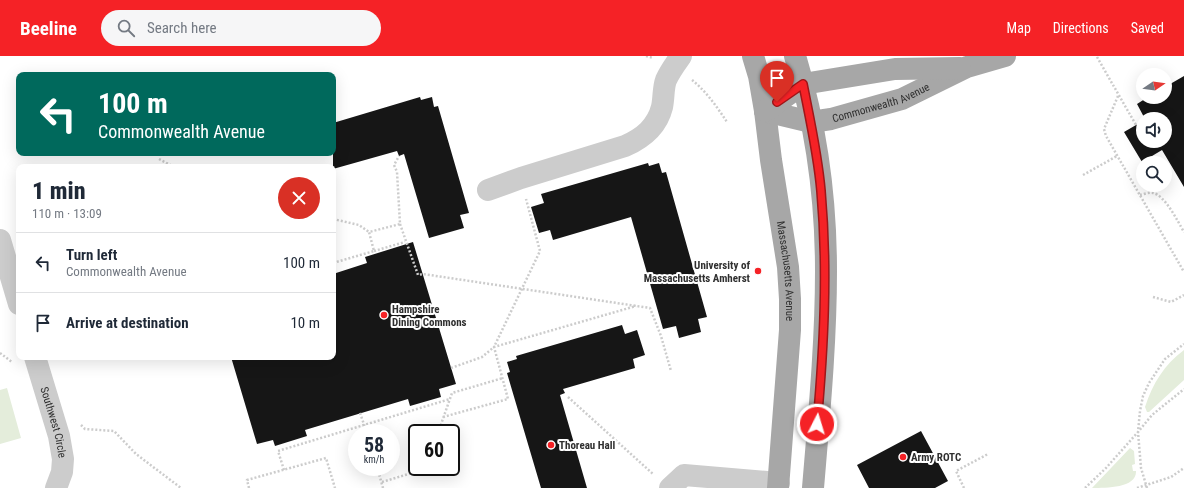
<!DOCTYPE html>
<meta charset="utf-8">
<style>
body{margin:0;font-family:"Roboto Condensed",sans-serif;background:#f6f6f7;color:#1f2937;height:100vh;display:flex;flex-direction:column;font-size:15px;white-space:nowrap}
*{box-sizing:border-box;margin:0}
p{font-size:13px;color:#747a83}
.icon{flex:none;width:22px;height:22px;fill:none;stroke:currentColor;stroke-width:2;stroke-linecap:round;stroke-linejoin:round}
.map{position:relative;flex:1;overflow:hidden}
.details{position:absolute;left:16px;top:108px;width:320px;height:196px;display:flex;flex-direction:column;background:#fff;border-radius:8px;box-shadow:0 4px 16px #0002}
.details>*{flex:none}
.guide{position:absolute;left:16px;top:16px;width:320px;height:84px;border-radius:8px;box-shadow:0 4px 16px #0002;background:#00695c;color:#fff;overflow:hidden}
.needle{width:26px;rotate:77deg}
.tools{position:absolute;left:1136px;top:12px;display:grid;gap:8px}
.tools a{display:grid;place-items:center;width:36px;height:36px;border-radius:50%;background:#fff;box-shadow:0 4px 16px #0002;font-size:20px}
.speed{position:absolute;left:348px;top:368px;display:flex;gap:8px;font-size:20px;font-weight:700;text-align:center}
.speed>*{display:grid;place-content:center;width:52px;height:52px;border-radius:50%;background:#fff;box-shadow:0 4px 16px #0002;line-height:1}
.speed small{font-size:10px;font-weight:400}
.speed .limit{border:2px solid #111;border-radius:6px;background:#fff;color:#111}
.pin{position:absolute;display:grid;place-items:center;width:34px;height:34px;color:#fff;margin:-41px -17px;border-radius:50% 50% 50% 0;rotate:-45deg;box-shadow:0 0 4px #0007}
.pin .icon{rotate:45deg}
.me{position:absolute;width:44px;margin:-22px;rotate:5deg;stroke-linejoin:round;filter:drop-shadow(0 0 3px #0008)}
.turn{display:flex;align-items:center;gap:14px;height:84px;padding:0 16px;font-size:18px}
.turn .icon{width:52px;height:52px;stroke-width:2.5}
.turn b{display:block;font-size:28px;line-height:34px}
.round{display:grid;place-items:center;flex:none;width:42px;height:42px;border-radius:21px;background:#f6f6f7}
.summary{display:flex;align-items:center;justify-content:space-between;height:68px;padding:0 16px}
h1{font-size:24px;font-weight:800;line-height:30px}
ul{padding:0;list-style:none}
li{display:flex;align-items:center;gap:12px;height:60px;padding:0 16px;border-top:1px solid #e0e1e3}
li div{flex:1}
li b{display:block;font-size:15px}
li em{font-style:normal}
header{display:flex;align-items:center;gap:24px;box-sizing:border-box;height:56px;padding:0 20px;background:#f52226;color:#fff}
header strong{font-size:19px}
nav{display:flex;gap:22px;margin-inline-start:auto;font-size:14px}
.search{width:280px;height:36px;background:#f6f6f7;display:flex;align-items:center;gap:10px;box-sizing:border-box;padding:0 14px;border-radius:22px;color:#747a83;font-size:15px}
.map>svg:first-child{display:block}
.green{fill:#e4eddb}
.building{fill:#161616}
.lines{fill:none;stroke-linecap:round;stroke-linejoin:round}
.path{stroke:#ccc;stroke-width:2.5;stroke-dasharray:2 2;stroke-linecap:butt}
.minor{stroke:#ccc;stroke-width:22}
.major{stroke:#a7a7a7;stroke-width:22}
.route-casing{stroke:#9f1619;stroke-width:10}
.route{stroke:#f52226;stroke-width:7}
.poi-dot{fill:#f52226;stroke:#fff;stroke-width:1.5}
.labels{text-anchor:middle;stroke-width:4;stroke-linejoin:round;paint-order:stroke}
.street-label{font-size:11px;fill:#2f2f2f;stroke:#fff}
.poi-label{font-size:11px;font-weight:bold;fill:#2f2f2f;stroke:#fff;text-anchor:start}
</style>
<header>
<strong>Beeline</strong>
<div class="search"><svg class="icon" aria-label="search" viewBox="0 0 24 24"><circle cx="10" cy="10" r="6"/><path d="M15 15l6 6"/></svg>Search here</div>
<nav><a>Map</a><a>Directions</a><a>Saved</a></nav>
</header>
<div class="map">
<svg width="1184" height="432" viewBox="0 0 1184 432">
<rect width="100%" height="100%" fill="#fff"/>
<!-- green -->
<path class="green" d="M1184 294V324L1149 356H1147L1145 351C1153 327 1164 309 1184 294Z
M7 332 21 382 0 388V334Z
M1130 392 1134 395 1135 408 1132 409 1133 415H1136C1137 432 1107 432 1092 432Z"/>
<!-- building -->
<path class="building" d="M1184 20V131L1162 94 1142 106 1124 76 1143 65V85H1165V63H1145L1137 48 1148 41H1165V31Z
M420 41 421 44 432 41 434 51 438 50 469 157 460 159 464 172 429 182 404 98 399 100 397 95 333 113V67Z
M648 107 649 110 659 107 662 117 666 116 707 261 698 263 701 276 679 282 676 270 663 273 631 161 553 184 550 174 539 177 531 151 544 147 541 138Z
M413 186 456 328 439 333 441 341 410 350 408 343 305 374 307 380 275 390 273 384 257 388 231 301H333V218L367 207 365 201Z
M622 269 625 278 637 274 645 299 633 303 635 312 563 333 565 337 560 339 587 432H541L507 317 510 316 507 306 517 303 516 300Z
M921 375 948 425 935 432H869L857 409Z"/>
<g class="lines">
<!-- path -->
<path class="path" d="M646 0 653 2
M1097 1 1136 69
M692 24C706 35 717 51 727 66
M1118 40 1104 73 1106 80 1184 216
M159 103 174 111
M1083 119 1117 100
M1140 139C1144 138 1149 136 1153 137 1165 139 1178 166 1184 176
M333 163 359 169 369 176
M400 168 418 219 423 218 650 252 661 280 671 315
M374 195 405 186
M333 207 374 195 369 176 400 168 397 116 394 109 399 100
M1153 241 1171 246 1184 239
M0 297 12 306
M451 312 482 301 494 291 636 250
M568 341 653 418
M360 357 367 377
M443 361 508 343 494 291 540 195 526 143
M81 369 85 373 114 375 136 398 181 432
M438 377 452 337 503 322
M377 411 383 432
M284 414 278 395 450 343
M382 426 425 413 426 411
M249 432 247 424 326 402 335 432
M964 432 956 415 988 398
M1085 432 1106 412 1138 376 1140 355 1143 340 1149 327 1165 303 1184 288
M1137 432 1171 421 1184 412
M1147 432 1141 412 1138 376 1152 359 1184 333"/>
<!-- minor -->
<g class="minor">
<path d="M488 134 521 122 625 90C643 82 657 71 662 51 664 42 663 32 666 24 670 15 676 7 681 0"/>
<path d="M0 184 19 248"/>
<path id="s1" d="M35 301 59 380 63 403 62 416 56 432"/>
<path d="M670 432 684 419 779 427"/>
</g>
<!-- major -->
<g class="major">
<path id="s2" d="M753 0 759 20 765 55 771 104 788 211 790 243V274L778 432"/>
<path d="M795 0C816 69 826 143 826 215 826 287 819 360 813 432"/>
<path id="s3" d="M765 55 811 66 831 63 902 43 967 11 1005 0"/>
<path d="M765 55 803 28 895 13 960 12"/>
</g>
</g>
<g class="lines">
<!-- route casing -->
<g class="route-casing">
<path id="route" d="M777 46 803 28C810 64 818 99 821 135 828 214 824 290 817 368"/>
</g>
<!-- route -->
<use href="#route" class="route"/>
</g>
<!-- markers -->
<g class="poi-dot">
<circle cx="758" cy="215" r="4"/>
<circle cx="384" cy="259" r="4"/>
<circle cx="551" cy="389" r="4"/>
<circle cx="903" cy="401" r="4"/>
</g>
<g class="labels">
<!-- street labels -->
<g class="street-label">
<text dy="4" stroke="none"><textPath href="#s3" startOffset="120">Commonwealth Avenue</textPath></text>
<text dy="4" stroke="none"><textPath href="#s2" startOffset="218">Massachusetts Avenue</textPath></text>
<text dy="4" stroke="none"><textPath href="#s1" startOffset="68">Southwest Circle</textPath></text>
</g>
<!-- poi labels -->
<g class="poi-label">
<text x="750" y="213" text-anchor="end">University of<tspan x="750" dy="13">Massachusetts Amherst</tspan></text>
<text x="392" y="257">Hampshire<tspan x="392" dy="13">Dining Commons</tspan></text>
<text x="559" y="393">Thoreau Hall</text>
<text x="911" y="405">Army ROTC</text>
</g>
</g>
</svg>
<div class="tools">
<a><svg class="needle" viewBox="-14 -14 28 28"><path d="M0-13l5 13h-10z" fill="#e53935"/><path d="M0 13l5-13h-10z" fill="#747a83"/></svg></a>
<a><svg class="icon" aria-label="sound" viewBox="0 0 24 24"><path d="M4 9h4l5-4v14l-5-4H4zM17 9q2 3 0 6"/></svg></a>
<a><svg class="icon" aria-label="search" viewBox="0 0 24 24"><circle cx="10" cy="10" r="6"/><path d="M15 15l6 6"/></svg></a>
</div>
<div class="speed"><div>58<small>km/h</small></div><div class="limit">60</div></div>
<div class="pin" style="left:777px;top:46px;background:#d93025"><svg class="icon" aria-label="arrive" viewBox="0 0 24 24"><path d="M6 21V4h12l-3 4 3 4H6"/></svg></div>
<svg class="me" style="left:817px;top:368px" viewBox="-20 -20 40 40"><circle r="17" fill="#f52226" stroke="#fff" stroke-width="3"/><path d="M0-11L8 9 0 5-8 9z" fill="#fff"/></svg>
<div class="guide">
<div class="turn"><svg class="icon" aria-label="left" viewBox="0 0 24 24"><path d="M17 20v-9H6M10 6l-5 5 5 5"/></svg><div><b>100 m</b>Commonwealth Avenue</div></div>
</div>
<section class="details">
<div class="summary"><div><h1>1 min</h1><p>110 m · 13:09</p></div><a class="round" style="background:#d93025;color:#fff"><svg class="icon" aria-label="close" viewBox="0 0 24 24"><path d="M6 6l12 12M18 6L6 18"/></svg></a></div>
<ul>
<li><svg class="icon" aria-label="left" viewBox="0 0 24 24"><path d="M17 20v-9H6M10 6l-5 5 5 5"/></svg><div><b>Turn left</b><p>Commonwealth Avenue</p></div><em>100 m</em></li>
<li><svg class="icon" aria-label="arrive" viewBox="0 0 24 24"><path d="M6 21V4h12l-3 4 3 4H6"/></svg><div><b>Arrive at destination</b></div><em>10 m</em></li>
</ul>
</section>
</div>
